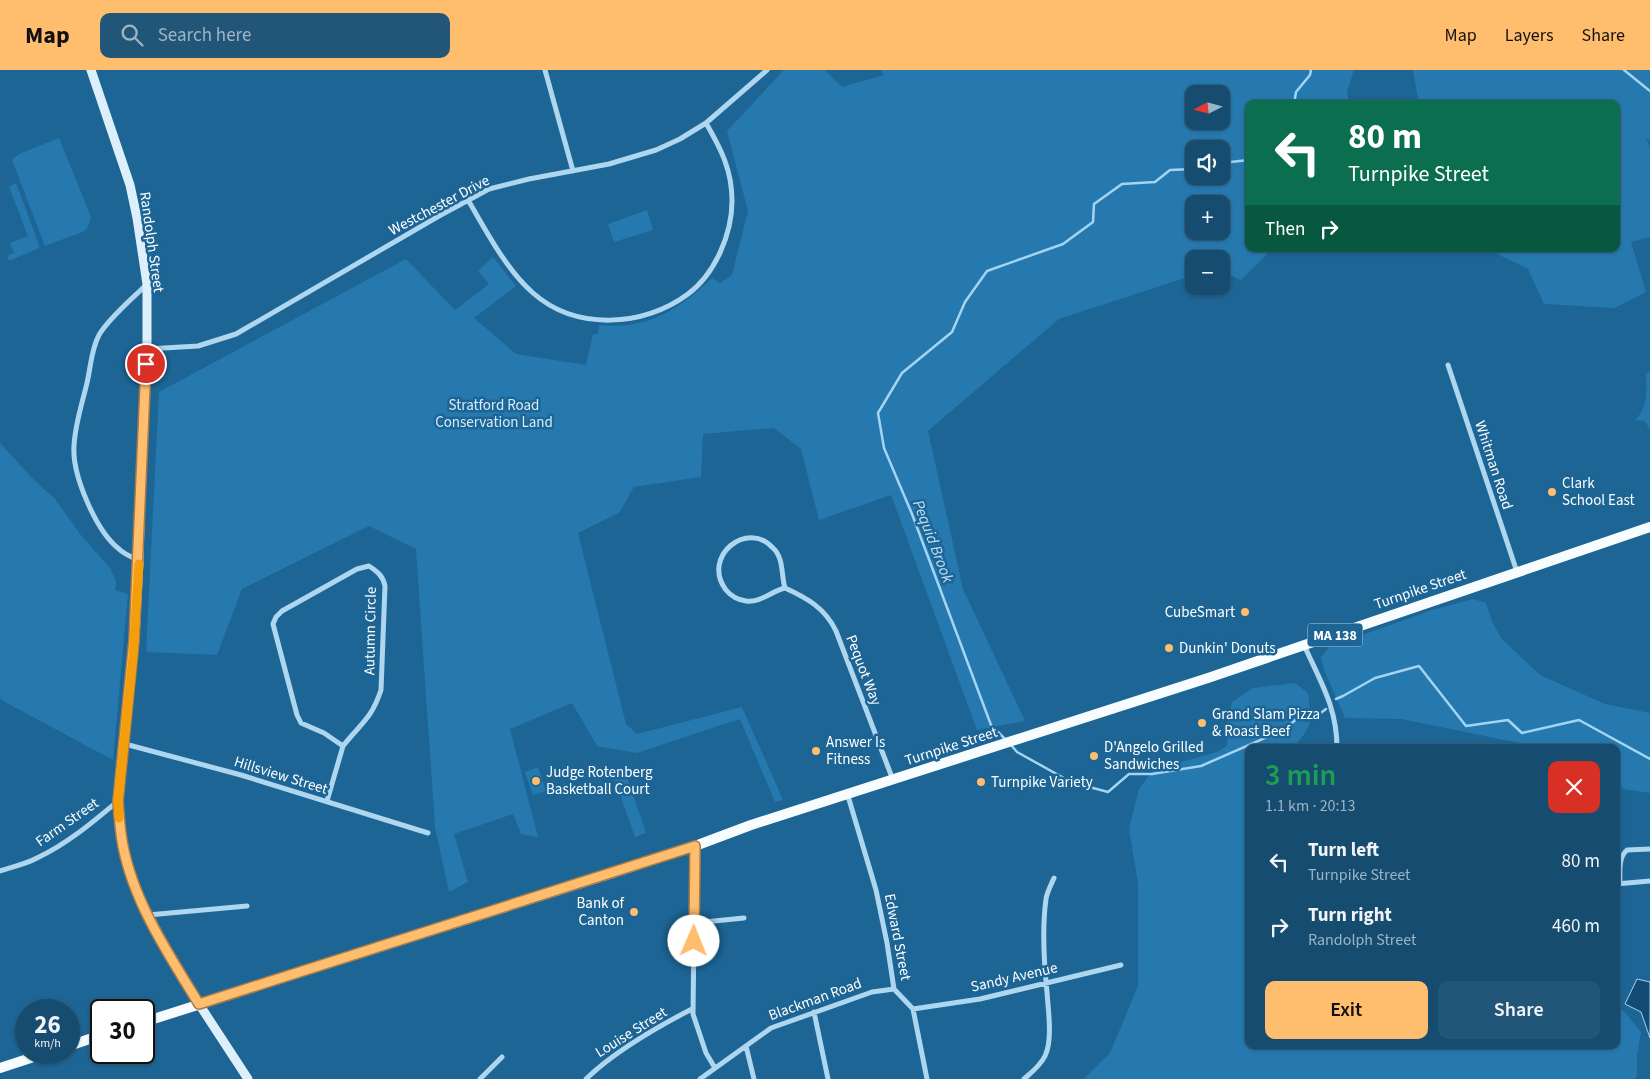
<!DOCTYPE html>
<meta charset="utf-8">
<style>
body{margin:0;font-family:"Source Sans 3",sans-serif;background:#225678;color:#f1f3f6;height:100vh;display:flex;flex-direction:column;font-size:19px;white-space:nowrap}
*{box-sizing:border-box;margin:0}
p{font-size:16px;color:#9db4c3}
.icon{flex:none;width:28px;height:28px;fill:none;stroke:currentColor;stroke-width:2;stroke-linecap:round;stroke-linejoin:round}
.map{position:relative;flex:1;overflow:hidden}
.drawer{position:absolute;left:1245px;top:674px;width:375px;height:305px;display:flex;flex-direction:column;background:#154c70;border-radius:10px;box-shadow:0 1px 4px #0004,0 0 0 1px #346383}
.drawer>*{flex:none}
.hud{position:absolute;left:1245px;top:30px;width:375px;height:152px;border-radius:10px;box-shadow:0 1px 4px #0004,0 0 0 1px #346383;background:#0b6e4f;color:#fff;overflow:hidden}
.needle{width:32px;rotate:264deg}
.tools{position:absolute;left:1185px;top:15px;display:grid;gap:10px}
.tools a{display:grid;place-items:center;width:45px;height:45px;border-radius:10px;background:#154c70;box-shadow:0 1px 4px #0004,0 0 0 1px #346383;font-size:25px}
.speed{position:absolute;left:15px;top:929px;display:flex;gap:10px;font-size:25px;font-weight:700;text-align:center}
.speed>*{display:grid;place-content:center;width:65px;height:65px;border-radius:50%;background:#154c70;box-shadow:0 1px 4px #0004,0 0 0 1px #346383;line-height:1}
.speed small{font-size:12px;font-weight:400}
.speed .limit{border:2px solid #111;border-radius:8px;background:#fff;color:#111}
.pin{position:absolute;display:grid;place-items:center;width:42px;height:42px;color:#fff;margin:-21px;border:2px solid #fff;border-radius:50%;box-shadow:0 1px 5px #0007}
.me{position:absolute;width:55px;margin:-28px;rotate:1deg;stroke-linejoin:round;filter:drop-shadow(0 0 4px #0008)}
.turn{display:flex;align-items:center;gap:18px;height:105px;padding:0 20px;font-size:22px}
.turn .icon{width:65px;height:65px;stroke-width:2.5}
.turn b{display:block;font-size:35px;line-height:42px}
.then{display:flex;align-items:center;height:48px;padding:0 20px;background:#0003;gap:10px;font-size:19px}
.round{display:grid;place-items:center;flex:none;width:52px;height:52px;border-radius:10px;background:#225678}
.summary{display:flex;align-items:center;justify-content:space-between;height:85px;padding:0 20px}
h1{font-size:30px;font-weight:600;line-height:38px;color:#1e9e55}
.cta{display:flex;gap:10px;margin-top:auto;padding:10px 20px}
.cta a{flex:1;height:58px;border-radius:10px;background:#ffbd6e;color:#111;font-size:20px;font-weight:600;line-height:58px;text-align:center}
.cta a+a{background:#225678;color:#f1f3f6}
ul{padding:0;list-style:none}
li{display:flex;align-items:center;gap:15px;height:65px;padding:0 20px}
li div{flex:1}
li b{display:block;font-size:19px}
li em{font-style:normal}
header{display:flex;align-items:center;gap:30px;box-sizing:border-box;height:70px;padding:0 25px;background:#ffbd6e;color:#111}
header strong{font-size:24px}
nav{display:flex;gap:28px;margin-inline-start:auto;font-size:18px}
.search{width:350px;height:45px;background:#225678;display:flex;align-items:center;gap:12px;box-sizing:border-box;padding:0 18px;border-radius:10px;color:#9db4c3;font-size:19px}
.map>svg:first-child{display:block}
.green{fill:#2679ae;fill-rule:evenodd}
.water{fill:#134c73;stroke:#a3d4f1}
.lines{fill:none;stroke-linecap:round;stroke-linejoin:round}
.stream{stroke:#a3d4f1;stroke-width:2.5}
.street{stroke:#afd6ef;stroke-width:5}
.secondary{stroke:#ddeffb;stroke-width:9}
.primary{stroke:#f7fcff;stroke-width:10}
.route-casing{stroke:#a67b48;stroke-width:12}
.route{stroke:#ffbd6e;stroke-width:9}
.slow{stroke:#f59e0b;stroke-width:9}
.poi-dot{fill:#ffbd6e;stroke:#1c6595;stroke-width:2}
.labels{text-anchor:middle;stroke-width:5;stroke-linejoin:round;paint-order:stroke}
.shield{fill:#1c6595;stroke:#bbd1df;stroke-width:1}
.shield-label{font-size:14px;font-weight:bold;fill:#fff}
.street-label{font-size:15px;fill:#fff;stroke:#1c6595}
.park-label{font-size:15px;fill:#d6ecfb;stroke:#1c6595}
.poi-label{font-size:15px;fill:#fff;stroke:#1c6595;text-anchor:start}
.water-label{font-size:16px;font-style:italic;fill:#bce0f6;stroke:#1c6595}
</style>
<header>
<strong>Map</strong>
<div class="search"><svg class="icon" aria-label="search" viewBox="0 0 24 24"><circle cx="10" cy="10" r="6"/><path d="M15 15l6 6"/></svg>Search here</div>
<nav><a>Map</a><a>Layers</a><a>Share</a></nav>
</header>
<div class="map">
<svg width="1650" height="1009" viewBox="0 0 1650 1009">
<rect width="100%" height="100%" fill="#1c6595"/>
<!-- green -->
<path class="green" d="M784 0H825L842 17 883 5 882 0H1354L1347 22 1349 34H1249V179H1272L1241 210 1221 201V189H1194V205L1059 249 928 361 963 519 1025 651 977 660 891 425 819 450 801 379 774 358 703 364 701 407 634 417 619 443 578 463 626 654 637 664 742 637 783 730 775 732 740 649 637 683 597 676 572 633 510 659 538 767 521 764 513 744 454 764 468 812 449 822 435 757 416 479 369 456 242 519 217 585 146 582 159 322 406 189 455 240 489 214 478 201 493 187 516 216 474 248 516 284 586 295 593 264H598L599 255C647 260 679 240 712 208L720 213 732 205 748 141 727 61ZM1194 24H1221V51H1194ZM1194 79H1221V106H1194ZM1194 134H1221V161H1194Z
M1413 0H1650V71L1646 69 1650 77V167L1631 172 1646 222 1615 238 1544 234 1528 199 1493 182 1477 179H1616V34H1417L1418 29Z
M59 68 91 147 88 157 85 161 45 176 12 90 19 84Z
M16 113 39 175V178L9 191 7 186 14 183 10 173 28 166 9 117Z
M647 140 653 160 614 172 608 154Z
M1650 301V360L1645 351 1635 350C1648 337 1647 321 1646 304Z
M0 373 35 411 55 429 80 464 110 498 116 511 115 520 128 524 113 690 3 631 0 628Z
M1473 529 1486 533 1492 551 1501 568 1540 605 1605 634 1650 643V723L1623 719 1616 708V678L1540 677 1401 649 1345 648 1324 600 1321 587 1329 577 1432 540Z
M1295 613 1308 623C1311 652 1314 654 1294 677L1249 678V975H1616V937L1624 941 1641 962 1637 986V1007L1634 1009H1084L1110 983 1138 916V814L1129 758 1139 719 1153 700 1217 682 1227 676 1228 650 1232 632 1253 618Z
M538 697 546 721 533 725 525 702Z
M625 701 646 763 635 767 613 705Z"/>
<!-- water -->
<path class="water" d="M1637 909 1650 912V968L1641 942 1625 934Z"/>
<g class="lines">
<!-- stream -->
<path class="stream" d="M1624 0 1650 21
M1294 34 1296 22 1310 5 1311 0
M1221 93 1249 90
M1336 629 1343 626 1375 608 1419 596 1466 656 1508 650 1522 663 1579 650 1650 689
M1005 669 991 655 912 444 884 378 878 343 902 303 952 262 965 232 987 201 1063 174 1093 152 1094 134 1122 114 1155 112 1170 100 1194 99
M1011 675 1017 682 1071 712 1108 722 1129 704H1152L1201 696 1283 660 1299 647 1318 645 1326 639"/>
<!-- street -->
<path class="street" d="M545 0 573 101
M468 130C487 162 505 198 533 223 576 261 644 257 688 224 715 204 732 164 732 131 732 100 721 79 706 53
M147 279 198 276 236 264 439 146 489 119 529 109 609 94 656 80 680 69 706 53 767 0
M1448 295 1517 502
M139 491C132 487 124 484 119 479 96 461 72 405 74 376 75 354 82 334 87 313 91 296 91 280 99 265 109 248 132 229 146 215
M785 518C772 521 760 533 746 531 738 530 731 526 726 520 701 487 747 449 773 478 784 488 781 505 785 518 807 528 825 538 836 561L893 710
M1304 575C1320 611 1337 637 1337 678
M125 674 241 705 428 763
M848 726 876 820 887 873 894 919 913 939 927 1009
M327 731 343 676 324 663 301 653 297 645 273 554 276 547 282 541 357 499 369 496C378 502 383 506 385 516L381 620C371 650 361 653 343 676
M695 776 693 944 706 983 715 998
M0 801C12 797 26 794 37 788 67 774 93 752 118 731
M1616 814 1650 811
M1620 814C1620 802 1618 788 1627 780L1650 779
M148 845 247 836
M694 853 744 848
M913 939 980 929 1121 895
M814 942 828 1009
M746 976 754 1009
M480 1009 502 987
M586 1009C615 981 657 957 692 939
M700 1009 771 958 872 922 894 919
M1024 1009C1032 1002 1040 996 1045 986 1053 970 1048 939 1047 922 1044 893 1042 858 1046 829 1047 822 1051 815 1054 808"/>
<!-- secondary -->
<path class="secondary" d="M91 0 130 115 137 148 147 214V279L141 411 139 491 135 569 118 731 123 778 137 822 159 865 199 934 248 1009"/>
<!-- primary -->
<path class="primary" d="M144 952 619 801 695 776 751 755 1208 608 1650 457
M69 976 101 965
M0 998 49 982"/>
</g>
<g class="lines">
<!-- route casing -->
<g class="route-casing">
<path id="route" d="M146 294 134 570 118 731C119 746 120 761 123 776 134 833 169 885 199 934L695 776 694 871"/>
</g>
<!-- route -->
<use href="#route" class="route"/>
<!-- slow -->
<path class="slow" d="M119 748 118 731 133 587 139 494"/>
</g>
<!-- markers -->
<g class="poi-dot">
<circle cx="1552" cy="422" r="5"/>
<circle cx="1245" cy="542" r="5"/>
<circle cx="1169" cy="578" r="5"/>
<circle cx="1202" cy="653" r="5"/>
<circle cx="816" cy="681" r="5"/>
<circle cx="1094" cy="686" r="5"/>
<circle cx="536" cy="711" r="5"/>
<circle cx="981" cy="712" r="5"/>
<circle cx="634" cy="842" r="5"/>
</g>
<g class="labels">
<!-- shield labels -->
<rect class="shield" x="1307.5" y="553.5" width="55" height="23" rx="4"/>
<g class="shield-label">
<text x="1335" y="570">MA 138</text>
</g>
<!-- street labels -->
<g class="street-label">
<text transform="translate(439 135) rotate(-28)" y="5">Westchester Drive</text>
<text transform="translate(152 172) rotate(82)" y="5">Randolph Street</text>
<text transform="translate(1494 395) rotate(72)" y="5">Whitman Road</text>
<text transform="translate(1420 519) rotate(-19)" y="5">Turnpike Street</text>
<text transform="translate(370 561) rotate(-89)" y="5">Autumn Circle</text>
<text transform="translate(864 600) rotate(69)" y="5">Pequot Way</text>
<text transform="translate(951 676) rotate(-18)" y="5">Turnpike Street</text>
<text transform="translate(281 705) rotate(17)" y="5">Hillsview Street</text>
<text transform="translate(67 752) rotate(-35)" y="5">Farm Street</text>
<text transform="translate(898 867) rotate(79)" y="5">Edward Street</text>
<text transform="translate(1014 907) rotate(-13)" y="5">Sandy Avenue</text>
<text transform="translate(815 929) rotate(-20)" y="5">Blackman Road</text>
<text transform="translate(631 962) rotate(-32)" y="5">Louise Street</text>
</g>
<!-- park labels -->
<g class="park-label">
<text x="494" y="340">Stratford Road<tspan x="494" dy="17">Conservation Land</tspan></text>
</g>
<!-- poi labels -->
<g class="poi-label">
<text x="1562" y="418">Clark<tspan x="1562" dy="17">School East</tspan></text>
<text x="1235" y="547" text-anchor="end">CubeSmart</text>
<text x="1179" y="583">Dunkin' Donuts</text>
<text x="1212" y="649">Grand Slam Pizza<tspan x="1212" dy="17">&amp; Roast Beef</tspan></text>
<text x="826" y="677">Answer Is<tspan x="826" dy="17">Fitness</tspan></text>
<text x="1104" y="682">D'Angelo Grilled<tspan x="1104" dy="17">Sandwiches</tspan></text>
<text x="546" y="707">Judge Rotenberg<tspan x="546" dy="17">Basketball Court</tspan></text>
<text x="991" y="717">Turnpike Variety</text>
<text x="624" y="838" text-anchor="end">Bank of<tspan x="624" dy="17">Canton</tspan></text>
</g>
<!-- water labels -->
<g class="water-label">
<text transform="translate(934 471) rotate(69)" y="6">Pequid Brook</text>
</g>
</g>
</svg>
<div class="tools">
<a><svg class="needle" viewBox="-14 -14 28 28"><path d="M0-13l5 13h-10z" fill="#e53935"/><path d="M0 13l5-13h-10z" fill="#9db4c3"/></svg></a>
<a><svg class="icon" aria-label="sound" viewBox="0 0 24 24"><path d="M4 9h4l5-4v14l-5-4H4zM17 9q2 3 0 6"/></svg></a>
<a>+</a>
<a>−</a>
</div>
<div class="speed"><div>26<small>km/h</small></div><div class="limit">30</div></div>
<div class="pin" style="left:146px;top:294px;background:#d93025"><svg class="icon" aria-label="arrive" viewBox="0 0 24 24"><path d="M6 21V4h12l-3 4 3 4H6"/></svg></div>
<svg class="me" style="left:694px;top:871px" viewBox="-20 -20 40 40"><circle r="19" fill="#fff"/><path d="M0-13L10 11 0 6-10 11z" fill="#ffbd6e"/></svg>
<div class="hud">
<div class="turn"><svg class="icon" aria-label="left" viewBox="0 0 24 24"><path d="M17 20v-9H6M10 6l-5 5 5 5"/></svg><div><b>80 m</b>Turnpike Street</div></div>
<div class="then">Then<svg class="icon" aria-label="right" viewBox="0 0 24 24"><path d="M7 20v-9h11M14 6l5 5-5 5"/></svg></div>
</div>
<section class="drawer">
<div class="summary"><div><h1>3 min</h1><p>1.1 km · 20:13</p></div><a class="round" style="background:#d93025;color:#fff"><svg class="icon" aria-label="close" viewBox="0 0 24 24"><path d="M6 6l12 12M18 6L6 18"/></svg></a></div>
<ul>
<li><svg class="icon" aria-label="left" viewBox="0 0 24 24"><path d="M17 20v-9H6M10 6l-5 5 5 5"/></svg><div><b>Turn left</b><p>Turnpike Street</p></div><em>80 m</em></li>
<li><svg class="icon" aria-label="right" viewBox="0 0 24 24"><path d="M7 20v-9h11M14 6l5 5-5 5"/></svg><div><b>Turn right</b><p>Randolph Street</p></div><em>460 m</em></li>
</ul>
<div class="cta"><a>Exit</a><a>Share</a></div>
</section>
</div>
